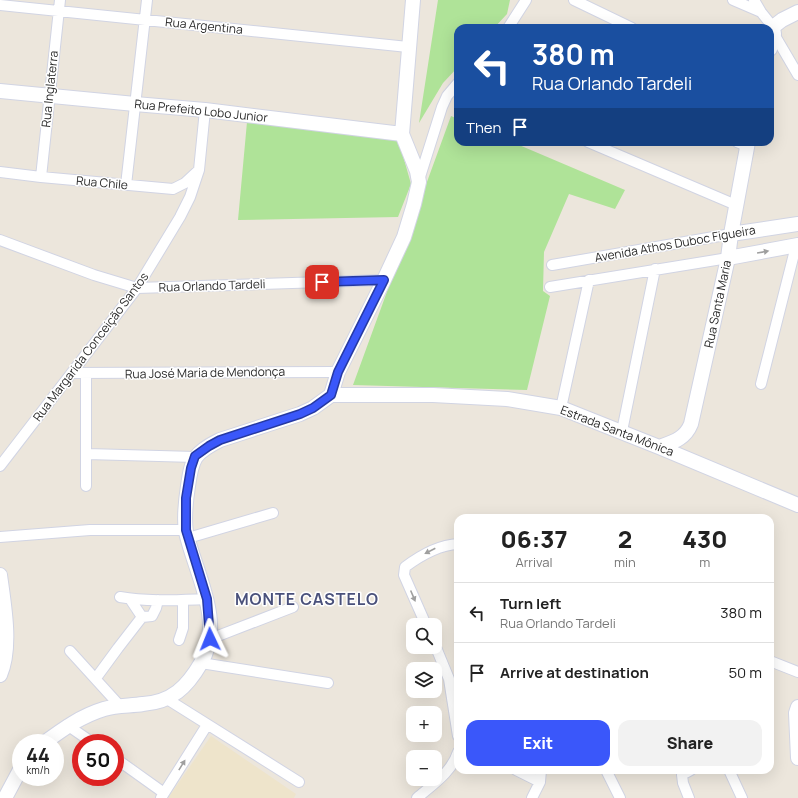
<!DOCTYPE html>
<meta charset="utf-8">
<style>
body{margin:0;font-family:Manrope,sans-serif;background:#f2f2f2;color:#222;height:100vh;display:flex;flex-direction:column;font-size:15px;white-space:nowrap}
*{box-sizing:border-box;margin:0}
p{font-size:13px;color:#767676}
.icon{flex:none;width:22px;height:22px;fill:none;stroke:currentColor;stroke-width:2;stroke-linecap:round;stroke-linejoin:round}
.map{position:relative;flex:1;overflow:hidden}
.sheet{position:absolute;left:454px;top:514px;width:320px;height:260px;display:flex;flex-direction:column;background:#fff;border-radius:12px;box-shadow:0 4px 16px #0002}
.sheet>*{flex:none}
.hud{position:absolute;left:454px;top:24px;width:320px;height:122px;border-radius:12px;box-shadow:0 4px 16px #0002;background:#1a4fa0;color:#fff;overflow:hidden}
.controls{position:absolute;left:406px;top:618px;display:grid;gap:8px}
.controls a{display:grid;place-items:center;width:36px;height:36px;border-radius:8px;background:#fff;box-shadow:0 4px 16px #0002;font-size:20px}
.speed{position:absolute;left:12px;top:734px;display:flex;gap:8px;font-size:20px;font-weight:700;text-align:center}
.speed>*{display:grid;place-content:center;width:52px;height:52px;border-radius:50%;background:#fff;box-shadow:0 4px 16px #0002;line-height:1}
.speed small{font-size:10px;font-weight:400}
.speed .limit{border:6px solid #d22;background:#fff;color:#111}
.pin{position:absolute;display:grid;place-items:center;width:34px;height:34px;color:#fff;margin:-17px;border-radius:8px;box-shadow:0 2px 6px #0006}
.me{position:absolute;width:44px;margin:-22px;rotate:358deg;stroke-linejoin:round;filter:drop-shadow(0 0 3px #0008)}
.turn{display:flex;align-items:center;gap:14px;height:84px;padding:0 12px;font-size:18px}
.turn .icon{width:52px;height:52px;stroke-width:2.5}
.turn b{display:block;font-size:28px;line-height:34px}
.then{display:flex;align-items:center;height:38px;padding:0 12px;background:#0003;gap:8px;font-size:15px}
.eta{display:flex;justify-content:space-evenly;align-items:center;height:68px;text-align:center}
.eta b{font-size:24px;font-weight:800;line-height:28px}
.button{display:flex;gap:8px;margin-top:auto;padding:8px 12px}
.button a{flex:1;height:46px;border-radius:12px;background:#3a57fa;color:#fff;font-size:16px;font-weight:800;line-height:46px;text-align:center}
.button a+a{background:#f2f2f2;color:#222}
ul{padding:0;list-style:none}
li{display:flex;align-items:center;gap:12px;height:60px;padding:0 12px;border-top:1px solid #e0e0e0}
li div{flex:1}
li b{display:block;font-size:15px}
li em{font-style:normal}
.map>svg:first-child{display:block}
.education{fill:#eee4cb}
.green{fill:#afe398}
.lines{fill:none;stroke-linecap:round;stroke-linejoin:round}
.street-casing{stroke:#d1d4e3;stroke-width:12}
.secondary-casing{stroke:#d1d4e3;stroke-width:16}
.street{stroke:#fff;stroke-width:10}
.secondary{stroke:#fff;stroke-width:14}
.oneway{fill:#9f9f9f}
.route-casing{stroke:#2639a2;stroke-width:10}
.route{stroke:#3a57fa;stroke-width:7}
.labels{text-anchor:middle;stroke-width:3;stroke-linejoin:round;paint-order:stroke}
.street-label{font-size:12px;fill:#2a2a2a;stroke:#fff}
.district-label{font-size:16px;font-weight:bold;letter-spacing:1px;fill:#4a517b;stroke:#fff}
</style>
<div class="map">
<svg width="798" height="798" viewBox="0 0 798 798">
<rect width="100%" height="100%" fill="#ece6dc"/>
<!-- education -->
<path class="education" d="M211 736 296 794 294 798H168Z"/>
<!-- green -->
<path class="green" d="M438 0H510L507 14 494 28H458V67L443 83 419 123Z
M451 116 458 119V142H512L625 190 615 209 569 194 544 252 543 291 550 296 527 390 353 385Z
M247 122 398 138 411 184 398 217 238 220Z"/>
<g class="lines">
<!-- street casing -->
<g class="street-casing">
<path id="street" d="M574 0 632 28
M733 0 761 12
M754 0 761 12 773 27
M0 5 408 47
M508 28 526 0
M774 34 798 75
M588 142 736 205
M737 142 747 146
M0 172 41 177 173 189 185 183 199 170
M41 177 60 0
M419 180 442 107 447 96 458 83
M126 185 147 0
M0 240 94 275 137 288 384 280
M552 265 731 234
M550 287 728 258
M72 373 338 372
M761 384 796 246
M561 408 589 280
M622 431 655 269
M87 454 195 457
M0 466 137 288 180 217 190 197 199 170 205 110
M86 486V374
M0 537 90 530H186
M188 538 273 513
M120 597C148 602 178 600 207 599
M130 599 142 617 152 616 156 608 158 600
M426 625 404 575 405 567C421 555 438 545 458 544
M210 639 293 607
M179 640 183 628V600
M435 645 449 679 458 736
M70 651 120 706
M770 661 798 672
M201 663 328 683
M96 678 118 648 142 617
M167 699 299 782
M67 725 93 743
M115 758 164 793
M516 770 540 782
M606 770 620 798
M729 770 742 798
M161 798 207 725
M417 798C432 785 452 772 458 752
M532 798 540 782 541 770
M689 798 683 783 682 775 691 770"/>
</g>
<!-- secondary casing -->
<g class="secondary-casing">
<path id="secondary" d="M770 49 774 34 773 27 782 20 798 12
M0 91 135 104 205 110 402 134
M731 234 798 224
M728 258 798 245
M331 395H433L507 399 561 408 659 447 798 505
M659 447C673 442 685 439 691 424L728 258 731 234 748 142
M0 575C4 605 12 647 0 675
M798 707 796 713 798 758
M44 743C63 729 81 716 104 709 117 705 130 706 143 704 172 702 187 687 201 663 225 621 195 573 186 532 184 519 186 499 188 486 192 458 194 453 220 440L300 414 313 408 331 395 338 372 384 280 404 237 414 204 419 182 417 171 402 134 413 0
M5 798 21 768"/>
</g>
<!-- street -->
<use href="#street" class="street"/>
<!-- secondary -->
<use href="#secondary" class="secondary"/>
</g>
<!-- one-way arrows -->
<defs><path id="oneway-solid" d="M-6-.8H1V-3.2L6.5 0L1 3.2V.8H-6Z"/></defs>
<g class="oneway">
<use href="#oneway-solid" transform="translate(763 252) rotate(-10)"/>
<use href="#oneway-solid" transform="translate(430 551) rotate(153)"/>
<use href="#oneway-solid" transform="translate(413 596) rotate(67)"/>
<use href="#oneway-solid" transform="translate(182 765) rotate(-58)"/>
</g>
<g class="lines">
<!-- route casing -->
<g class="route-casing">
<path id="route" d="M210 639 207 599 186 530V498L191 468 195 456 209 446 220 440 300 414 313 408 331 395 338 372 384 280 322 282"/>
</g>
<!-- route -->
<use href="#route" class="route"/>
</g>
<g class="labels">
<!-- street labels -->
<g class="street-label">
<text transform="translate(204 26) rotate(6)" y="4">Rua Argentina</text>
<text transform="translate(50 89) rotate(-84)" y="4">Rua Inglaterra</text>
<text transform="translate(201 111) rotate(6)" y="4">Rua Prefeito Lobo Junior</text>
<text transform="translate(102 183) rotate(5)" y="4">Rua Chile</text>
<text transform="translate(675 244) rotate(-10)" y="4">Avenida Athos Duboc Figueira</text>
<text transform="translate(212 286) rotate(-2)" y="4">Rua Orlando Tardeli</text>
<text transform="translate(718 304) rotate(-78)" y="4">Rua Santa Maria</text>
<text transform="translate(91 347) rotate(-53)" y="4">Rua Margarida Conceição Santos</text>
<text transform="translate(205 373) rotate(-1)" y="4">Rua José Maria de Mendonça</text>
<text transform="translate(617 431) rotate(21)" y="4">Estrada Santa Mônica</text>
</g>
<!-- district labels -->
<g class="district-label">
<text x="307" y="605">MONTE CASTELO</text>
</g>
</g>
</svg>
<div class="controls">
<a><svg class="icon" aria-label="search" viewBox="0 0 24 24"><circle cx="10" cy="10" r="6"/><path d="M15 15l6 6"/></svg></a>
<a><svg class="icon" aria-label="layers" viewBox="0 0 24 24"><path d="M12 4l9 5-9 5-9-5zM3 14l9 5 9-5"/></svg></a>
<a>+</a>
<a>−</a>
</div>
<div class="speed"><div>44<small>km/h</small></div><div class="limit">50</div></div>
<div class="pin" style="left:322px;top:282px;background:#d93025"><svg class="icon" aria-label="arrive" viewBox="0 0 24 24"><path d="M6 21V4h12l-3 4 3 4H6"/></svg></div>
<svg class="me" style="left:210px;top:639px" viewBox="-20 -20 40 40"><path d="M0-17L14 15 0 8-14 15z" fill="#3a57fa" stroke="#fff" stroke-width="4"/></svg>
<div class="hud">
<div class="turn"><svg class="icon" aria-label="left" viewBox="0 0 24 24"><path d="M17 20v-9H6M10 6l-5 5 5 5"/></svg><div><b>380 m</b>Rua Orlando Tardeli</div></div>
<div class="then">Then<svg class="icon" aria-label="arrive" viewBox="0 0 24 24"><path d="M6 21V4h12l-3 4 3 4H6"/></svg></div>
</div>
<section class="sheet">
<div class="eta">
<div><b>06:37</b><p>Arrival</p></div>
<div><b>2</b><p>min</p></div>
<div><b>430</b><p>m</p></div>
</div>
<ul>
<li><svg class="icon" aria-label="left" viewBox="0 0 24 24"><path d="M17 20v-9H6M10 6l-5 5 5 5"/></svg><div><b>Turn left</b><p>Rua Orlando Tardeli</p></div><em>380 m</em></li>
<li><svg class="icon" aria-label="arrive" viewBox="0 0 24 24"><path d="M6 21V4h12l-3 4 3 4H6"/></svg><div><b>Arrive at destination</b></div><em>50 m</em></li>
</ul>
<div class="button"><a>Exit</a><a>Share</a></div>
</section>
</div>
